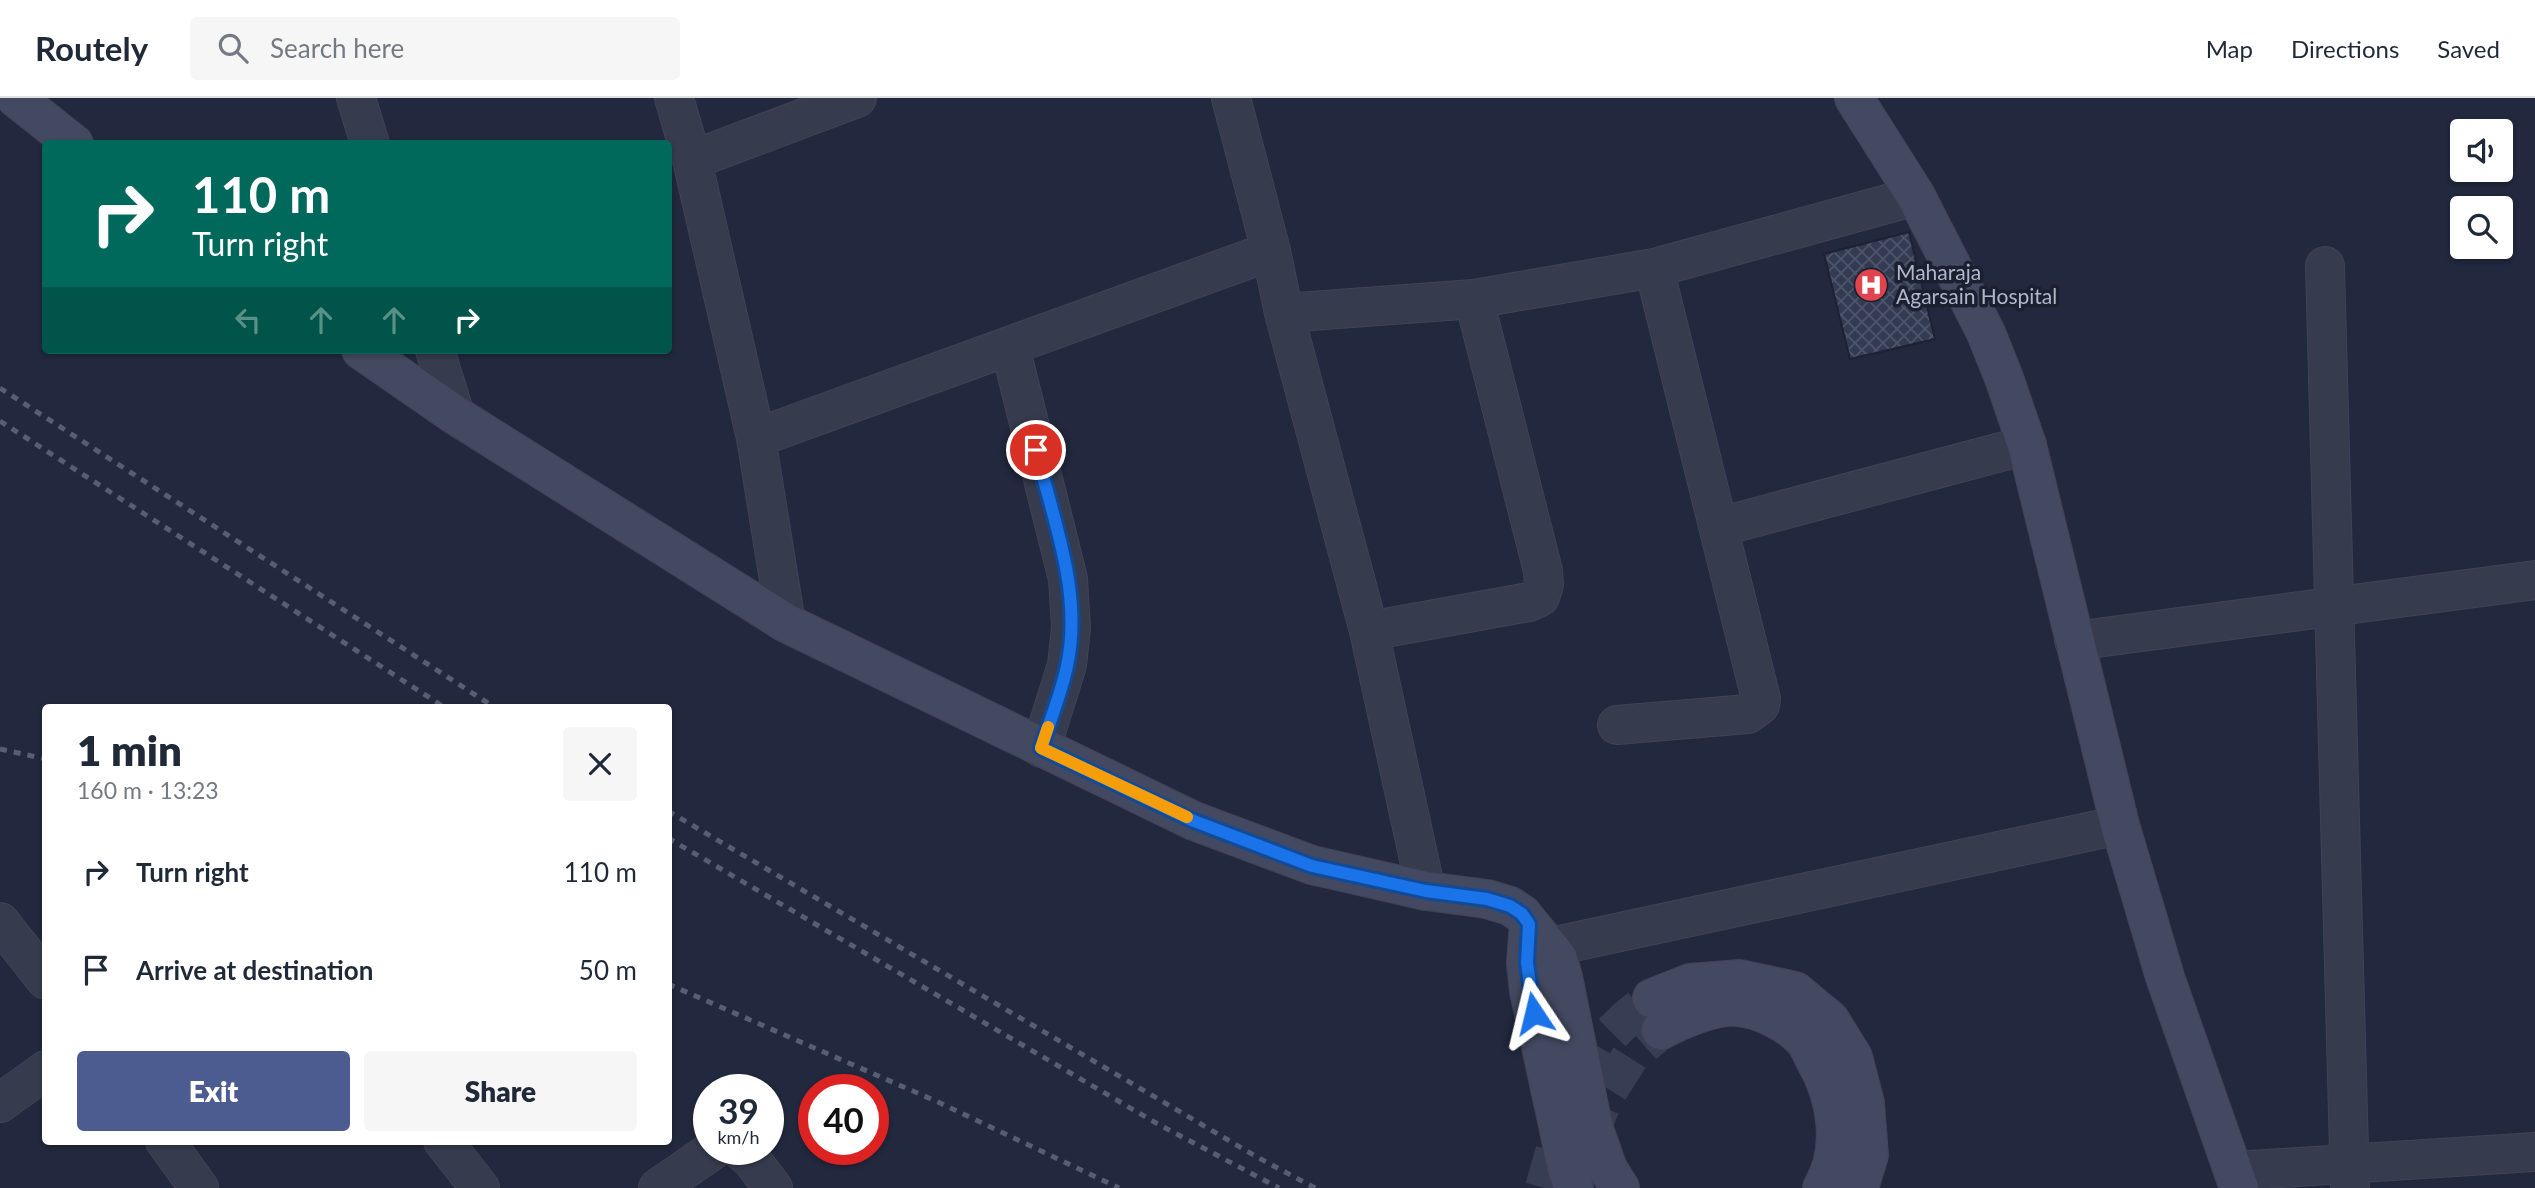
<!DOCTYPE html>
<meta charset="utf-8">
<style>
body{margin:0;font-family:Lato,sans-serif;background:#f6f6f7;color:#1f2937;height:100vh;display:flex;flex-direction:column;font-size:26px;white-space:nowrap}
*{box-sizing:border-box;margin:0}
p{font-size:23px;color:#747a83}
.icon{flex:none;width:38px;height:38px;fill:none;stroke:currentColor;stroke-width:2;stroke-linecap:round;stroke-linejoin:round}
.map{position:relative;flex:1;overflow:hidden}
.panel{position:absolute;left:42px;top:606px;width:630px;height:441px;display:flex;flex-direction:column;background:#fff;border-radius:7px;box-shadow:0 2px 5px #0004}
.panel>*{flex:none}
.banner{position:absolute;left:42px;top:42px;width:630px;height:214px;border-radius:7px;box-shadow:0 2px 5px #0004;background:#00695c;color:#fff;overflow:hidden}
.tools{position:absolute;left:2450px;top:21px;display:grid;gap:14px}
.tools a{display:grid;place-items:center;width:63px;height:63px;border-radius:7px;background:#fff;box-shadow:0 2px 5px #0004;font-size:35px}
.speed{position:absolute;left:693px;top:976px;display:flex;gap:14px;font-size:35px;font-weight:700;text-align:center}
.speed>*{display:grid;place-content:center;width:91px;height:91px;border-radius:50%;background:#fff;box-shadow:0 2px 5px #0004;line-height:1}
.speed small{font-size:18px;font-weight:400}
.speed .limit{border:10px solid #d22;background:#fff;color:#111}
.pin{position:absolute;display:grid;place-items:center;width:60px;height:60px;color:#fff;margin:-30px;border:4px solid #fff;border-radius:50%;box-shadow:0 2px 7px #0007}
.me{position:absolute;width:77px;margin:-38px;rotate:350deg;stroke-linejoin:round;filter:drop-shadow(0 0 5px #0008)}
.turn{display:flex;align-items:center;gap:24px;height:147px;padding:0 35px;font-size:32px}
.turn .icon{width:91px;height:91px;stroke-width:2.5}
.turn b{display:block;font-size:49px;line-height:60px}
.lanes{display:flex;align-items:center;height:66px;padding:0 35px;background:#0003;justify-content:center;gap:35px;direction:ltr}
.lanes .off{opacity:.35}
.round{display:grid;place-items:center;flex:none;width:74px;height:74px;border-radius:7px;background:#f6f6f7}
.head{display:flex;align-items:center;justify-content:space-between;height:119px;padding:0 35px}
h1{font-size:42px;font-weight:800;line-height:52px}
.primary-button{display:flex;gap:14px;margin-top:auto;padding:14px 35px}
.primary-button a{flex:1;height:80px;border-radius:7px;background:#4c5c90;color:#fff;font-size:28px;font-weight:800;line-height:80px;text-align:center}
.primary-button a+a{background:#f6f6f7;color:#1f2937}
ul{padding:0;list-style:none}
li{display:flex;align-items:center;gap:21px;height:98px;padding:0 35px}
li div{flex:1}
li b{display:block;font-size:26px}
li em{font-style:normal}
header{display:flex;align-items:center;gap:42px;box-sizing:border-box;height:98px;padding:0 35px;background:#fff;border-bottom:2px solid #e0e1e3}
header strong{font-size:33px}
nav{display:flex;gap:38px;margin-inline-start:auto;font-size:24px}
.search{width:490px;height:63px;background:#f6f6f7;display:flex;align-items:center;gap:18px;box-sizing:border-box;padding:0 24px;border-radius:7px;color:#747a83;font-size:26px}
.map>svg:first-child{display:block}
.building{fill:url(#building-cross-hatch);stroke:#1d2233;stroke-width:2}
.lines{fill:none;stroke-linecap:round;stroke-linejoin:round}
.secondary-tunnel{stroke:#373d52;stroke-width:38;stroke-dasharray:38 19;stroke-linecap:butt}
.street-casing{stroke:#3f4455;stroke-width:40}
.secondary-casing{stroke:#3f4455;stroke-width:40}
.street{stroke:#363b4d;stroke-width:38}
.secondary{stroke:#434960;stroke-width:38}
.rail{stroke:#575e74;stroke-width:5;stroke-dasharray:7 7;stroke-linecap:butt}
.route-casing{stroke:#114b97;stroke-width:18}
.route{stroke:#1a73e8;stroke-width:12}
.slow{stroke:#f59e0b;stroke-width:12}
.labels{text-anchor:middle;stroke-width:7;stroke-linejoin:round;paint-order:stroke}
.poi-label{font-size:21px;fill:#b1b6c8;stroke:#1b2031;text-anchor:start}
</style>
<header>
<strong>Routely</strong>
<div class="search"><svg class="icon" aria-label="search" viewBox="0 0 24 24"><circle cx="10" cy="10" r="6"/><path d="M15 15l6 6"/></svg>Search here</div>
<nav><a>Map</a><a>Directions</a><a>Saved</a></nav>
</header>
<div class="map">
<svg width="2535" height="1090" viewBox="0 0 2535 1090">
<defs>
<pattern id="building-cross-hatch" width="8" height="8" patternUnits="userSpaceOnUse" patternTransform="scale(1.75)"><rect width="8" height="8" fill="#333b53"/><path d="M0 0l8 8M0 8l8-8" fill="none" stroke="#4e556a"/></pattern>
</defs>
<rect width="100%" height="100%" fill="#22283d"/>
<!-- building -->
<path class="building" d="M1909 134 1935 241 1850 261 1824 156Z"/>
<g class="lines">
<!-- secondary-tunnel -->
<path class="secondary-tunnel" d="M1587 1044 1604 1000 1630 959 1661 932
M1544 1090 1562 1026 1574 997 1605 942 1626 921 1652 900"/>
<!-- street casing -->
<g class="street-casing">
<path id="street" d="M356 0 370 46
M674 0 692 62 756 340 786 525
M1231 0 1271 153 1284 215 1369 533 1426 793
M692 62 857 0
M2325 168 2350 1090
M1284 215 1474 201 1654 170 1916 98
M1010 249 1068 481 1071 530 1067 567 1041 650
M435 252 455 317
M756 340 1271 153
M1719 429 2027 347
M1369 533 1529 504 1540 499 1544 487 1543 473 1474 201
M2074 543 2535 482
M1617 627 1748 616 1760 607 1761 601 1654 170
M0 824 46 882
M1527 854 2120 727
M0 1005 46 972
M165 1043 199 1090
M443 1043 480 1090
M740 1052 751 1061 773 1090
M2234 1073 2535 1054
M658 1090 713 1052"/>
</g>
<!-- secondary casing -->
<g class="secondary-casing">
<path id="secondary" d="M16 0 74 46
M1854 0 1916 98 1986 235 2004 280 2027 347 2120 727 2165 879 2239 1090
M361 252 455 317 786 525 1194 723 1312 767 1426 793 1487 801 1510 808 1522 816 1549 849 1558 861 1563 879 1593 1028 1608 1071 1620 1090
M1529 826 1526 865 1529 893 1567 1069 1574 1090
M1652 900 1690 885 1740 881 1795 893 1830 922 1853 959 1865 1005 1869 1057 1859 1090
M1661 932C1683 921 1714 907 1738 909 1760 911 1786 924 1801 939 1807 944 1811 954 1815 962 1837 1000 1845 1051 1822 1090"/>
</g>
<!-- street -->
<use href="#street" class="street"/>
<!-- secondary -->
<use href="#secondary" class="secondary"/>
<!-- rail -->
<path class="rail" d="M0 290 494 609
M0 323 444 609
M0 651 46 661
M668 713 1257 1059 1315 1090
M668 740 1156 1025 1279 1090
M668 886 938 1004 1119 1090"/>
</g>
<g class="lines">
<!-- route casing -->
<g class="route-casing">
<path id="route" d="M1036 352C1053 421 1083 496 1067 568 1061 596 1050 623 1041 650L1194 723 1312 768 1426 793 1487 801 1510 808 1522 816 1529 826 1527 865 1534 915"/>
</g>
<!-- route -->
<use href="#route" class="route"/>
<!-- slow -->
<path class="slow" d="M1048 629 1041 650 1187 719"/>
</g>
<!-- icons -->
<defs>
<g id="hospital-disc" transform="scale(1.75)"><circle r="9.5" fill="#e0444e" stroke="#1b2031"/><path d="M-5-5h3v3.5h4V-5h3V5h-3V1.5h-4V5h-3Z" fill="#fff"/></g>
</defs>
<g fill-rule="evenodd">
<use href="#hospital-disc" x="1871" y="187"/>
</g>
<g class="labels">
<!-- poi labels -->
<g class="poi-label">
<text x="1896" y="182">Maharaja<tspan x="1896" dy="24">Agarsain Hospital</tspan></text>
</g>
</g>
</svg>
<div class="tools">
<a><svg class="icon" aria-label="sound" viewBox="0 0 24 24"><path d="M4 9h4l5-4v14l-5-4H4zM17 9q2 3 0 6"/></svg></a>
<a><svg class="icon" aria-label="search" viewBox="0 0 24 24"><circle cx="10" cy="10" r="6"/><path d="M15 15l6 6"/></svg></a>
</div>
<div class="speed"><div>39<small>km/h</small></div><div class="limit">40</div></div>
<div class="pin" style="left:1036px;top:352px;background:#d93025"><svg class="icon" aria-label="arrive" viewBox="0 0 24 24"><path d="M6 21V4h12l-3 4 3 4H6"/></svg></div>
<svg class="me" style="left:1534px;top:915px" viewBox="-20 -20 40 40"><path d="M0-17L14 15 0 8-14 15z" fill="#1a73e8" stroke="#fff" stroke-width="4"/></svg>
<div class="banner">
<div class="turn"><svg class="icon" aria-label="right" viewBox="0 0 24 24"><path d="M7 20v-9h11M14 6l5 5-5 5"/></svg><div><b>110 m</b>Turn right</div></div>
<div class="lanes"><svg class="icon off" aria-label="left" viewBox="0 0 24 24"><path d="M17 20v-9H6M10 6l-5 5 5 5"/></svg><svg class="icon off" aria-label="ahead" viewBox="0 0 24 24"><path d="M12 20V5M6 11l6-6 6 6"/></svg><svg class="icon off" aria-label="ahead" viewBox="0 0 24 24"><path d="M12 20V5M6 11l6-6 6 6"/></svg><svg class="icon" aria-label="right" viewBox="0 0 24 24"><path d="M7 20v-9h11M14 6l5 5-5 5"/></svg></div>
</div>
<section class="panel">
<div class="head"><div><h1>1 min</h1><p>160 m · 13:23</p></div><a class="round"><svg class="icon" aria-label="close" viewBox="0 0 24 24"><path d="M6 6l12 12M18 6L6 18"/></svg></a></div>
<ul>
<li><svg class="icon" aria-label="right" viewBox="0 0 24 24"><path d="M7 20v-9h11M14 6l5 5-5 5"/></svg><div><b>Turn right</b></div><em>110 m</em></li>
<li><svg class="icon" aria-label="arrive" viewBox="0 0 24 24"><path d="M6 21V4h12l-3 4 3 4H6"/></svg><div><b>Arrive at destination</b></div><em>50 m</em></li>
</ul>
<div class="primary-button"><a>Exit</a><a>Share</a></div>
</section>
</div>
